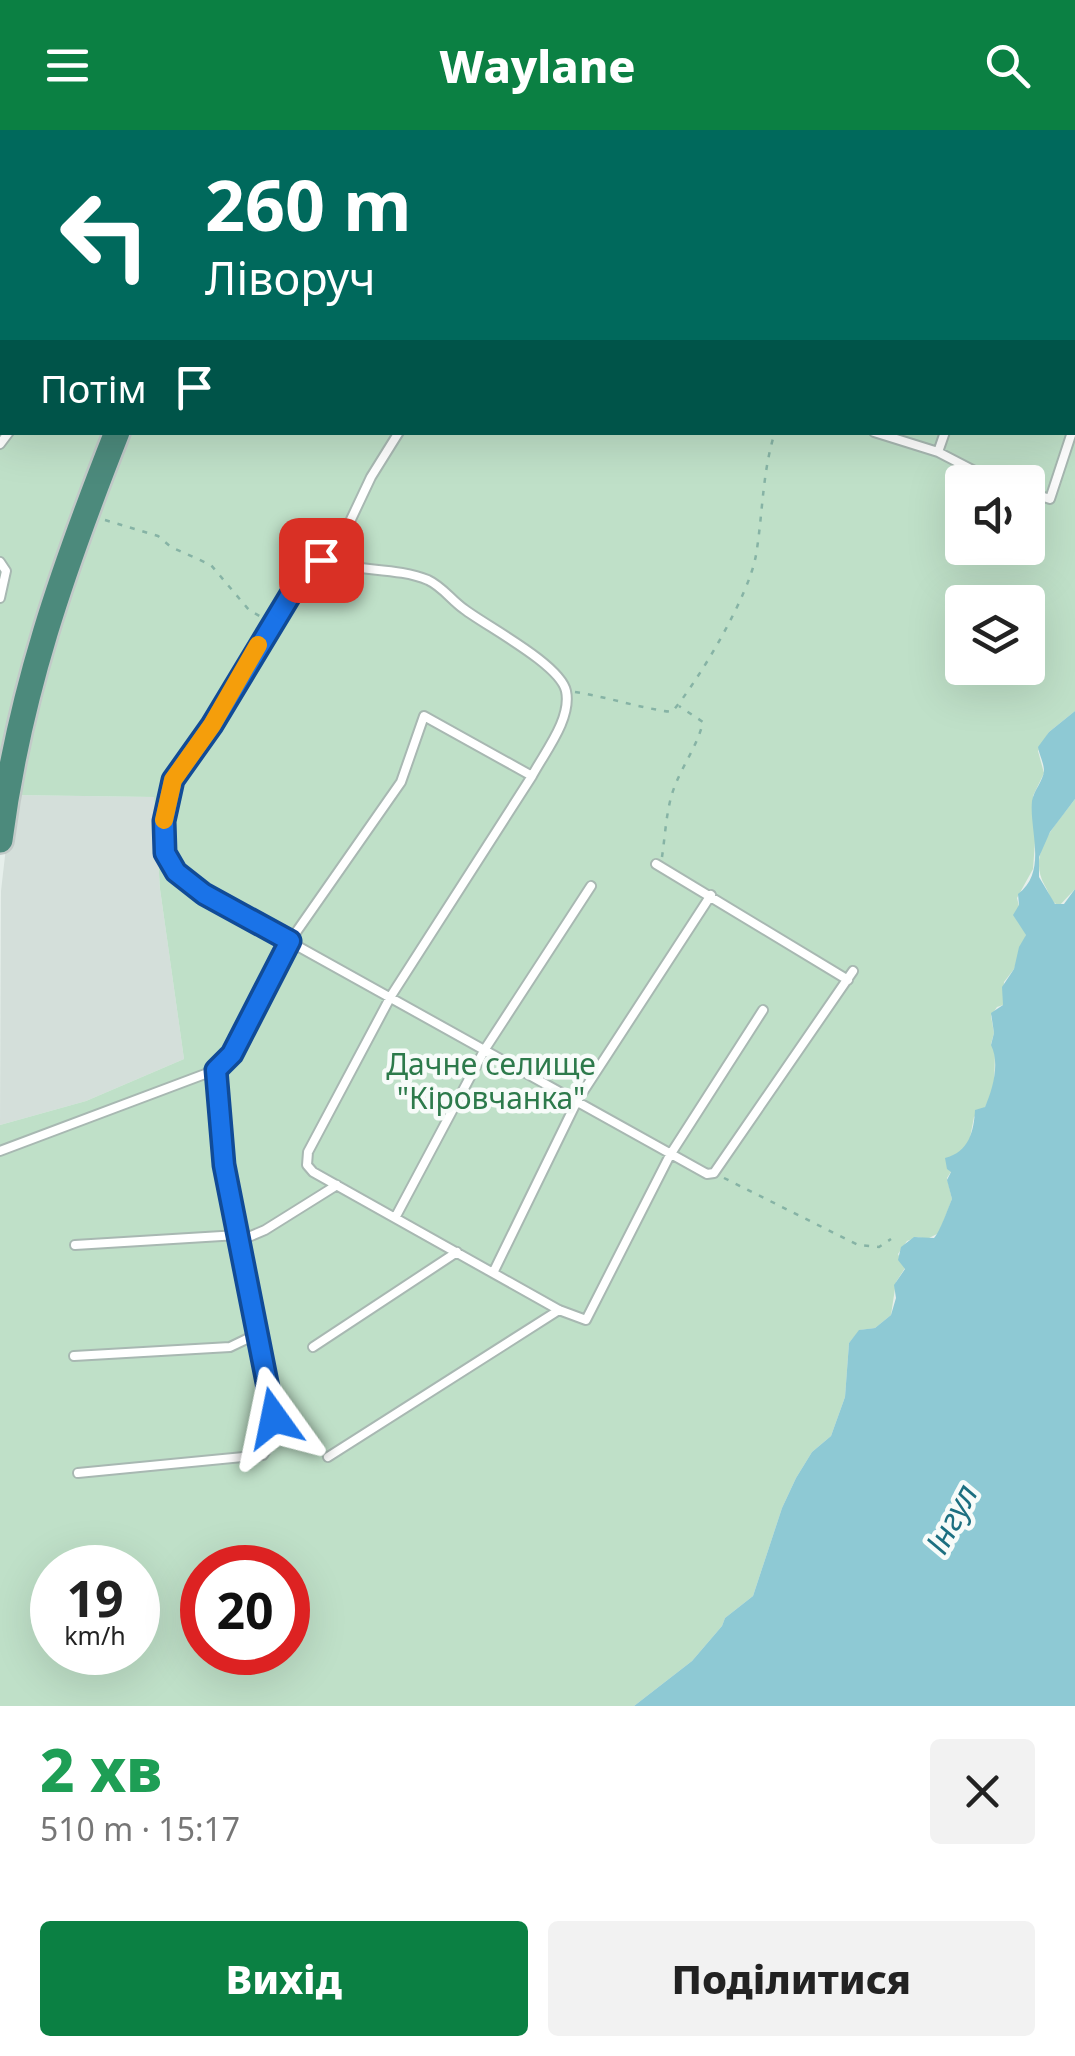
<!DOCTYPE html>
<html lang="uk">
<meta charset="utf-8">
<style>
body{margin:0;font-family:"Noto Sans",sans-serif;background:#f2f2f2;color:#222;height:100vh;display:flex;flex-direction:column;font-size:38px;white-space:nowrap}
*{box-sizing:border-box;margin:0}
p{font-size:32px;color:#767676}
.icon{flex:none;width:55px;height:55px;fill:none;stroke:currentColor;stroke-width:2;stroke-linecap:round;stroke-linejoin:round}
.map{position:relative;height:1576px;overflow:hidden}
.drawer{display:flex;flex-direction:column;background:#fff;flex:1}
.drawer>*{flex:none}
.banner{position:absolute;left:0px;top:0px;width:1075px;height:305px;box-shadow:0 10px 40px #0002;background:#00695c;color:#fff;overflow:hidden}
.fabs{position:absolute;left:945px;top:335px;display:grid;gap:20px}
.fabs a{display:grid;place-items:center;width:100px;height:100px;border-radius:10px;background:#fff;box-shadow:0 10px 40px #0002;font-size:50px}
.speed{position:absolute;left:30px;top:1415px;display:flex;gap:20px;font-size:50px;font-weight:700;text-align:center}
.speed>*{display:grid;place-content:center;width:130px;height:130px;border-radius:50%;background:#fff;box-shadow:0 10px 40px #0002;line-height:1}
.speed small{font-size:25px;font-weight:400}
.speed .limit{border:15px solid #d22;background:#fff;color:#111}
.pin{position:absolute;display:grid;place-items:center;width:85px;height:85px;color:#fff;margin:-42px;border-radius:20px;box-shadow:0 5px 15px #0006}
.me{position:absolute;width:110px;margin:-55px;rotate:348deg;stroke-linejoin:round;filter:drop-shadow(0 0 8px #0008)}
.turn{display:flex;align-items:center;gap:35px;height:210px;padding:0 40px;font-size:45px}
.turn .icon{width:130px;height:130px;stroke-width:2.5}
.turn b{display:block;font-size:70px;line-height:85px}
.then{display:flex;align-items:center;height:95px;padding:0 40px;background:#0003;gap:20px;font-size:38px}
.round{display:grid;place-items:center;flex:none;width:105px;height:105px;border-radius:10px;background:#f2f2f2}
.head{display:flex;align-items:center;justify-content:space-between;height:170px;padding:0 40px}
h1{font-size:60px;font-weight:800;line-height:75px;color:#1e9e55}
.action{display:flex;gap:20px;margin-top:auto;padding:20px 40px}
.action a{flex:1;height:115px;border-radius:10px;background:#0b8043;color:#fff;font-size:40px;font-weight:800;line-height:115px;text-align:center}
.action a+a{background:#f2f2f2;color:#222}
header{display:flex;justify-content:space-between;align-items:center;height:130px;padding:0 40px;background:#0b8043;color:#fff;font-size:45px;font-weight:800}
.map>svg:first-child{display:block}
.built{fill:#d4dfda}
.green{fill:#bfe0c8;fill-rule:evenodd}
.water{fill:#8ec9d4}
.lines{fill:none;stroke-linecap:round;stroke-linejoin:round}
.service-casing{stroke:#a8b8b2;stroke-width:12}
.trunk-casing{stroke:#c2cac8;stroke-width:30}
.path{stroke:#86b3a5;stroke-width:2.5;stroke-dasharray:5 8;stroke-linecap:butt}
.service{stroke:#fff;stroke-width:8}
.trunk{stroke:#4c8a7c;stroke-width:25}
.route-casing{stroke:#114b97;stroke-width:25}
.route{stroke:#1a73e8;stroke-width:18}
.slow{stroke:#f59e0b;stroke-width:18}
.labels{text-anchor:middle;stroke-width:9;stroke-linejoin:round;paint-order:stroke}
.park-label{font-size:30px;fill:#2d7a4b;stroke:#f7fbf9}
.water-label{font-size:32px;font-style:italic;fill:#1c6f80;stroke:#f7fbf9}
</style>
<header><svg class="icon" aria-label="menu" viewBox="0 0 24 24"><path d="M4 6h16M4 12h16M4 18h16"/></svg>Waylane<svg class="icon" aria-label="search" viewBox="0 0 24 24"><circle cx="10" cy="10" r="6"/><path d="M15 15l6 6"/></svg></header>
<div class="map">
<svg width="1075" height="1576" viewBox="0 0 1075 1576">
<rect width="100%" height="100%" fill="#e6efeb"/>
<!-- built -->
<path class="built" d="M12 665 154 667 160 759 184 929 86 971 0 995 1 761Z"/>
<!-- green -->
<path class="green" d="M0 0H232L2 2V302L108 303 0 658Z
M390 0H1075V581L1049 602 1038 621 1044 643 1033 666 1036 698 1033 739 1017 768 1026 805 1014 839 1004 852 1003 875 997 877 991 886 994 903 991 914 995 921 994 960 985 977 974 987 969 1013 947 1048 952 1069 939 1103 927 1109 918 1107 907 1111 898 1124 905 1138 896 1152 891 1185 875 1198 860 1200 849 1213 845 1267 836 1292 831 1306 812 1322 796 1348 782 1378 753 1466 725 1488 722 1496 692 1531 634 1576H0V995L86 971 184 929 160 759 154 667 12 665 39 538 124 303 1072 302V2H389ZM962 352H1028V418H962ZM962 472H1028V538H962ZM52 1438H138V1522H52ZM202 1438H288V1522H202Z
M1075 669V759L1059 776C1049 770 1051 766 1045 756 1026 723 1056 695 1075 669Z"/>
<!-- water -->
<path class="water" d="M1075 581V669L1050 702 1039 727V747L1055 774H1064L1075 759V1576H634L692 1531 722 1496 725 1488 753 1466 782 1378 796 1348 812 1322 831 1306 836 1292 845 1267 849 1213 859 1200 875 1198 891 1185 896 1168 894 1155 905 1139 898 1130 901 1117 914 1107 934 1108C940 1102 948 1078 952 1069L947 1050 951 1042 947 1039 945 1028C969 1022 974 1001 975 980L985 977C993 959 1000 933 991 915L994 903 991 883 1003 875 1002 857 1014 839 1019 817 1026 805 1013 785 1019 775 1018 764C1048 742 1029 700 1032 671 1034 660 1043 651 1044 641 1044 633 1039 624 1038 617L1049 602Z"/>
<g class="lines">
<!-- service casing -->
<g class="service-casing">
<path id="service" d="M954 0 960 2
M137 2 138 0
M577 2 579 0
M924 2 925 0
M1045 2V0
M1072 48 1075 49
M399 302 371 347 346 400 297 454 212 595 173 650 164 691 165 723 176 743 204 764 707 1044 714 1043 853 841
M874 302 938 322 996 352
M0 314 9 302
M938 322 945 302
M1028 362 1050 369 1072 302
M0 432 6 441 0 468
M532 646 391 866 308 1022 307 1035 313 1042 559 1180 586 1190 670 1025 763 880
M656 734 848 850
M0 1021 221 938 233 923 290 811 401 652 424 586 532 646C544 623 572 589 566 561 560 534 486 496 464 479 451 470 443 457 428 450 397 437 356 442 321 430
M395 1088 485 919 591 756
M239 1111 265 1100 337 1055
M75 1115 238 1105
M493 1143 577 971 711 765
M313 1217 457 1122
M74 1226 230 1217 257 1204
M328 1327 559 1180
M78 1343 263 1325 272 1311 274 1288 224 1035 216 939"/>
</g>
<!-- trunk casing -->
<g class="trunk-casing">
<path id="trunk" d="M239 2 240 0
M0 710C19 563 63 439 117 302"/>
</g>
<!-- path -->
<path class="path" d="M729 0 731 2
M105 390 158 406 171 417 211 435 249 480 263 488
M575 562C608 567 639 578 672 582 699 550 749 466 756 425 763 383 762 343 775 302
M662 727C665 707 666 684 672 664 680 638 697 618 703 592L679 576
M724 1048 858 1115 879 1117 891 1109"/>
<!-- service -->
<use href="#service" class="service"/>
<!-- trunk -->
<use href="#trunk" class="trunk"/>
</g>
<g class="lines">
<!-- route casing -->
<g class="route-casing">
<path id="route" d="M274 1288 224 1035 216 940 232 924 290 811 204 764 176 742 165 723 164 691 173 650 212 595 297 454 321 430"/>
</g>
<!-- route -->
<use href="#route" class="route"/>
<!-- slow -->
<path class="slow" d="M164 690 173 650 212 595 258 515"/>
</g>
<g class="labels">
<!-- park labels -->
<g class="park-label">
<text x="491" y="945">Дачне селище<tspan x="491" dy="34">"Кіровчанка"</tspan></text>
</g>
<!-- water labels -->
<g class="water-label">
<text transform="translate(952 1389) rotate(-62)" y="11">Інгул</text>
</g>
</g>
</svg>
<div class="fabs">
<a><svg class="icon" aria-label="sound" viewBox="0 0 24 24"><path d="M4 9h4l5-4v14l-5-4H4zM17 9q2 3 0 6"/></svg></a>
<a><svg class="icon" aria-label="layers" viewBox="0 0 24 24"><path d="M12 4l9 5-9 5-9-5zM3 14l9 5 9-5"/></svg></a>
</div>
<div class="speed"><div>19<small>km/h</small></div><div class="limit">20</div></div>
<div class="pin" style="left:321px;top:430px;background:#d93025"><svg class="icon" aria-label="arrive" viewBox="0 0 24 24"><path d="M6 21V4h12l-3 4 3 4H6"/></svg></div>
<svg class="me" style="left:274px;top:1288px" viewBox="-20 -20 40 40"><path d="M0-17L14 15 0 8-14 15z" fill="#1a73e8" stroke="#fff" stroke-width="4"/></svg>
<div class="banner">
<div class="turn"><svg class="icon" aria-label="left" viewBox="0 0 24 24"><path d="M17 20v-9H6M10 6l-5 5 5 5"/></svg><div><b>260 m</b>Ліворуч</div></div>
<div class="then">Потім<svg class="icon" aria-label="arrive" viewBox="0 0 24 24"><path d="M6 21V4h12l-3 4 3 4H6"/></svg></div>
</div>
</div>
<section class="drawer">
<div class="head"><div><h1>2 хв</h1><p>510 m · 15:17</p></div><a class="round"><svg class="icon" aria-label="close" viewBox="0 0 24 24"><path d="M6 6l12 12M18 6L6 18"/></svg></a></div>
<div class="action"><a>Вихід</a><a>Поділитися</a></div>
</section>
